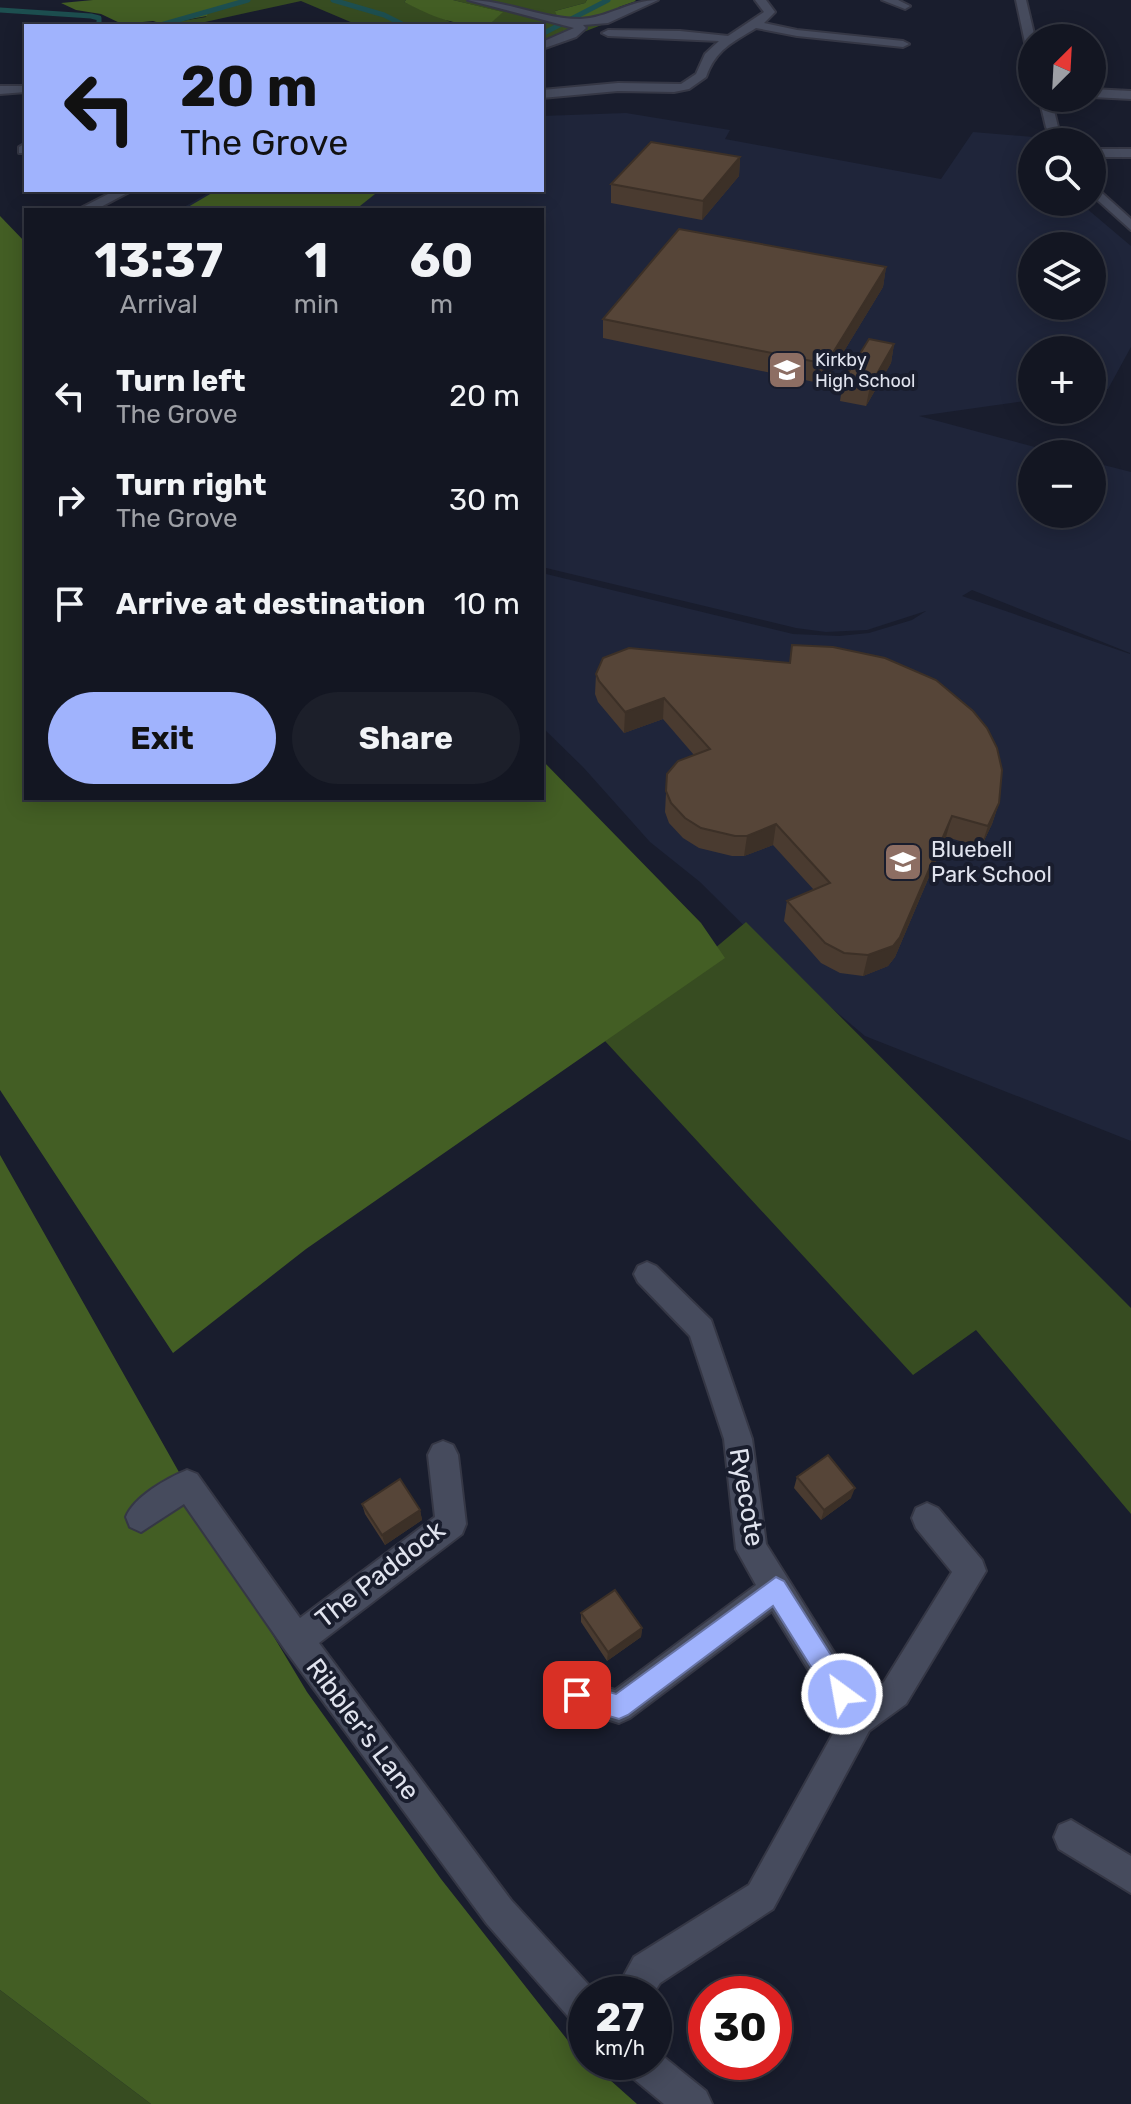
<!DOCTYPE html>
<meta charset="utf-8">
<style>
body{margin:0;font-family:Rubik,sans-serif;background:#1c1f2a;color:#f1f3f6;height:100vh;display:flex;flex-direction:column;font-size:30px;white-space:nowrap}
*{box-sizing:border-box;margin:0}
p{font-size:26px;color:#9d9fa5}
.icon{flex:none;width:44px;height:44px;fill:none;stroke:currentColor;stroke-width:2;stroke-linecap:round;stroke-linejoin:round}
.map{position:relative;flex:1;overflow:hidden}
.sheet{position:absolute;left:24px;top:208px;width:520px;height:592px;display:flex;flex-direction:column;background:#131622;border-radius:0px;box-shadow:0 4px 20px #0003,0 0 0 2px #323540}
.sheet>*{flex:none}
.guide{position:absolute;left:24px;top:24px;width:520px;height:168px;border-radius:0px;box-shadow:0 4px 20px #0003,0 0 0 2px #323540;background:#a0b3fd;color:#111;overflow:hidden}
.needle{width:52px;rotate:24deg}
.controls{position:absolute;left:1018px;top:24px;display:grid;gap:16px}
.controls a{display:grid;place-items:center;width:88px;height:88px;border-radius:50%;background:#131622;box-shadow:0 4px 20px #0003,0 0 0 2px #323540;font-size:40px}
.speed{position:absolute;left:568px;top:1976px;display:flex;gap:16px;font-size:40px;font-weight:700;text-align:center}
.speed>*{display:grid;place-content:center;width:104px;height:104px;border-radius:50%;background:#131622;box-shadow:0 4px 20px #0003,0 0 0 2px #323540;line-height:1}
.speed small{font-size:20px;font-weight:400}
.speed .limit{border:12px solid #d22;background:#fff;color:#111}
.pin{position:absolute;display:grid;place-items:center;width:68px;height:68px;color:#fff;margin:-34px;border-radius:16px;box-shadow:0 4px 12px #0006}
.me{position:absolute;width:88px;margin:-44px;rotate:328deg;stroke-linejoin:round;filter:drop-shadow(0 0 6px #0008)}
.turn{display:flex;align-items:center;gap:28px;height:168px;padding:0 24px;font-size:36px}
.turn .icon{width:104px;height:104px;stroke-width:2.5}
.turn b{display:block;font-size:56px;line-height:68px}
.eta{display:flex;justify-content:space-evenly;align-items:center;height:136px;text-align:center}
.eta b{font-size:48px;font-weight:700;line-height:56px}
.primary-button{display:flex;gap:16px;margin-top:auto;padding:16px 24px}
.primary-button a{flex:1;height:92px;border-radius:48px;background:#a0b3fd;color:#111;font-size:32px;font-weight:700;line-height:92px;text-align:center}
.primary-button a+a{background:#1c1f2a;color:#f1f3f6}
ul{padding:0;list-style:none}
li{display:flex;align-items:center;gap:24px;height:104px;padding:0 24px}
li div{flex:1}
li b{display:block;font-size:30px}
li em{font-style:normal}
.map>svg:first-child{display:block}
.built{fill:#1f253a;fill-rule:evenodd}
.green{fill:#374c21}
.forest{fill:#435e24}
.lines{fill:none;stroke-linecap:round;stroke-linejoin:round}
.stream{stroke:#1d4f50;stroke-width:5}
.street-casing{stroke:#353745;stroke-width:4}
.street{fill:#464b5d;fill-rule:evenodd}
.wall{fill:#4a3b30}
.shaded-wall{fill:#3c3027}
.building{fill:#564538;stroke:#3c3027;stroke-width:2}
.route{fill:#a0b3fd;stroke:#6874a4;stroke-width:2}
.labels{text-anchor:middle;stroke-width:8;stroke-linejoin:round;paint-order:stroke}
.far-poi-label{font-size:18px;fill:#e0e3ee;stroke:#191d2d;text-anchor:start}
.poi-label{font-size:22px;fill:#e0e3ee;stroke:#191d2d;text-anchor:start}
.near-street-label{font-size:26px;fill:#e0e3ee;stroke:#191d2d}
</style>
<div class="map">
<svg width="1131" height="2104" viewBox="0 0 1131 2104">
<rect width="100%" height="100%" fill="#191d2d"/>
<!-- built -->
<path class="built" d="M626 113 730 130 725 139 941 179 973 132 1033 137 1035 142H1032V202H1079L1131 246V347L1108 389 1092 392V350H1032V400L919 416 1061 454H1032V514H1092V462L1131 472V1141L865 1036 803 984 700 882 650 842 583 767 542 727V573L793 634 839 636 869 633 912 620 926 611 867 630 826 632 796 628 542 567V210H179L213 190H542V116ZM1032 246H1092V306H1032ZM972 590 1130 653V654L962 596Z"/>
<!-- green -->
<path class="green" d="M248 0H406L404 2 460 26H360L301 1 187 26 163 24 206 17 208 11Z
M453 0H587L585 3 555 11 604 21 617 19 542 48V26H488L502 12Z
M746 922 1131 1308V1514L976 1330 913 1375 605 1041Z
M0 1990 151 2104H0Z"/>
<!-- forest -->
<path class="forest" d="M93 0H246L239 5 208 11 207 16 163 24 153 21 122 24 101 14 76 10 61 3Z
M406 0H453L503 12 488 26C455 26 433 17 404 2Z
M587 0H635L636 1 619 7 610 19 575 22 558 18 555 11 585 3Z
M217 190H380L355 210H183Z
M0 216 26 243V798H542V760L701 923 725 958 306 1249 173 1353 0 1090Z
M0 1155 241 1582 307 1692 441 1879 573 2047 637 2104H151L0 1990Z"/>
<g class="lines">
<!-- stream -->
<path class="stream" d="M333 0 384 15 406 26
M0 10 91 16 99 18V24L106 26
M157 26 248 0
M542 34 608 0"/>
<!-- street casing -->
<g class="street-casing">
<path id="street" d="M468 0C506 0 542 19 580 19 608 18 630 0 658 0L608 23 583 25 586 28 576 37 542 49V42L574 28Z
M755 0H766L775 12 764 23 797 30 903 41 909 44 903 47 797 36 756 28C732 43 716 49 706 77L689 89 674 92 618 91 542 98V90L618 83 681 84 696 74 705 54 719 41 608 36 602 33 608 30 680 31 728 36 764 12Z
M882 0H898L910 6 905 9Z
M1016 0H1026L1035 38H1032V50L1026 47Z
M0 86H26V92L0 94Z
M1092 89 1131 91V99L1092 97Z
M1039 98H1051L1058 127 1066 142H1054L1046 127Z
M26 143V153H19V147Z
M1092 149H1131V157H1092Z
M1092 184 1131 219V230L1092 195Z
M116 190H133L95 210H77Z
M647 1262 656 1266 711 1320 752 1439 766 1544 862 1697 884 1682 952 1572 916 1528 912 1518 916 1508 927 1503 938 1508 982 1560 986 1571 906 1704 869 1731 773 1909 660 1983 653 1994H614L634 1957 749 1885 840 1721 772 1611 630 1718 619 1723 566 1706 561 1695 566 1684 577 1679 615 1690 756 1585 736 1549 724 1439 690 1336 638 1282 634 1274 638 1266Z
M443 1441 453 1445 458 1455 466 1524 462 1534 319 1643 511 1900 597 1994H586V2027L573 2022 487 1924 286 1651 184 1504 141 1532 130 1527 126 1517C134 1497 167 1478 187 1470L197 1474 300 1618 435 1517 428 1455 433 1445Z
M1071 1820 1131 1856V1893L1059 1849 1054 1837 1059 1825Z
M654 2049 706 2091 712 2104H664L629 2075 624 2062H654Z"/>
</g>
<!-- street -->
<use href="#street" class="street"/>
</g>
<!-- wall -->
<path class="wall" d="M740 157 739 176 702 220 611 203V184Z
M886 267 883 287 824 384 603 338V319Z
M894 344 891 363 866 406 840 401 843 381Z
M596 674 999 803 992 824 981 847 946 837 895 957 888 966 863 976 840 973 821 963 784 921 787 901 814 890 773 845 744 856H732L699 848 683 838 669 823 665 812 667 774 694 755 663 719 624 733 598 702 595 694Z
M797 1477 851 1498 821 1520 794 1488Z
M362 1504 420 1510 422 1520 385 1545 365 1514Z
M581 1613 642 1628 641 1637 607 1661 581 1622Z"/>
<!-- shaded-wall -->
<path class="shaded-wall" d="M740 157 739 176 702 220 703 201Z
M886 267 883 287 824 384 826 364Z
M894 344 891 363 866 406 870 386Z
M664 698 663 719 624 733 625 712Z
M999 803 992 824 981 847 988 826Z
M952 816 946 837 895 957 888 966 863 976 868 955Z
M776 824 773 845 744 856 747 836Z
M855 1488 851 1498 821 1520 824 1510Z
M420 1510 422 1520 385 1545 382 1535Z
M642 1628 641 1637 607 1661 608 1652Z"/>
<!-- building -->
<path class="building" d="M651 142 740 157 703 201 611 184Z
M679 229 886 267 826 364 603 319Z
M869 339 894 344 870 386 843 381Z
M792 645 833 647 885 658 936 680 973 711 987 728 997 748 1002 770 999 803 988 826 952 816 900 937 893 946 868 955 844 953 825 943 787 901 830 883 776 824 747 836H735L701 828 685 818 671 803 666 791 667 774 678 761 710 749 664 698 625 712 599 681 596 674 603 658 629 648 790 663Z
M828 1455 855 1488 824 1510 797 1477Z
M400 1479 420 1510 382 1535 362 1504Z
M615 1590 642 1628 608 1652 581 1613Z"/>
<!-- route -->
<path class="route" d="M776 1577 784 1581 850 1685 854 1694 850 1702 842 1706 833 1702 773 1606 628 1715 619 1719 568 1704 565 1695 568 1687 577 1683 616 1694Z"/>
<!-- icons -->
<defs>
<g id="school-square" transform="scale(2)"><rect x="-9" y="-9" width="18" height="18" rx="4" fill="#8d6e63" stroke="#191d2d"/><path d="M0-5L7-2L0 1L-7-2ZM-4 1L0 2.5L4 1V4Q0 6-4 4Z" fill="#fff"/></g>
</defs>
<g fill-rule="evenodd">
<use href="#school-square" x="787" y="370"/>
<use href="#school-square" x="903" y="862"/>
</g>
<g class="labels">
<!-- far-poi labels -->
<g class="far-poi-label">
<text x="815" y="366">Kirkby<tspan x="815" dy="21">High School</tspan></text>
</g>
<!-- poi labels -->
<g class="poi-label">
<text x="931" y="857">Bluebell<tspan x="931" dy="25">Park School</tspan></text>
</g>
<!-- near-street labels -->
<g class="near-street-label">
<text transform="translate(747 1497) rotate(80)" y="9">Ryecote</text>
<text transform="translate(380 1574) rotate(-38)" y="9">The Paddock</text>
<text transform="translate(363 1729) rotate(53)" y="9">Ribbler's Lane</text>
</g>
</g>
</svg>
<div class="controls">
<a><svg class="needle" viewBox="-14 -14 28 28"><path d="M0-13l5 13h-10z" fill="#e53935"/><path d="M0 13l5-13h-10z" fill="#9d9fa5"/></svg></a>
<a><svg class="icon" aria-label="search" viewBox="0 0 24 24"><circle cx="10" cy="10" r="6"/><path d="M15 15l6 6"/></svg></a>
<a><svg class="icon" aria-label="layers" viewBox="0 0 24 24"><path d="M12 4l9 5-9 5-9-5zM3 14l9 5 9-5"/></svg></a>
<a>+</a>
<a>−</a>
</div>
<div class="speed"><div>27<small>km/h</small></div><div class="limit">30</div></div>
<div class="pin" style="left:577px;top:1695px;background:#d93025"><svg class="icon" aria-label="arrive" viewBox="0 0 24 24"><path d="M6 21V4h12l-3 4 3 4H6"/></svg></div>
<svg class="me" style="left:842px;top:1694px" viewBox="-20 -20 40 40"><circle r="17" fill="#a0b3fd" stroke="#fff" stroke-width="3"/><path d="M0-11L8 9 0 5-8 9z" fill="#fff"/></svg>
<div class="guide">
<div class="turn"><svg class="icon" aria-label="left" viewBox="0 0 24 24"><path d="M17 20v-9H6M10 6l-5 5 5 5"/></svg><div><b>20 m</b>The Grove</div></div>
</div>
<section class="sheet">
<div class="eta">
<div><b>13:37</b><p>Arrival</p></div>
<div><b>1</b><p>min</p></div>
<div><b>60</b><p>m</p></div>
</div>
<ul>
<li><svg class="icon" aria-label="left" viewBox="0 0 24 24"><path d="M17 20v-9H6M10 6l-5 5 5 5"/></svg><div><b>Turn left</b><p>The Grove</p></div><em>20 m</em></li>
<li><svg class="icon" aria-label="right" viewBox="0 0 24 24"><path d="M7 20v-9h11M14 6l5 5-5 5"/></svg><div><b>Turn right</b><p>The Grove</p></div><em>30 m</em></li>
<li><svg class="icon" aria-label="arrive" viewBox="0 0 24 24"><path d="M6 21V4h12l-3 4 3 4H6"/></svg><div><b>Arrive at destination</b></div><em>10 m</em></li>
</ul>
<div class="primary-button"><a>Exit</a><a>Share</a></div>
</section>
</div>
